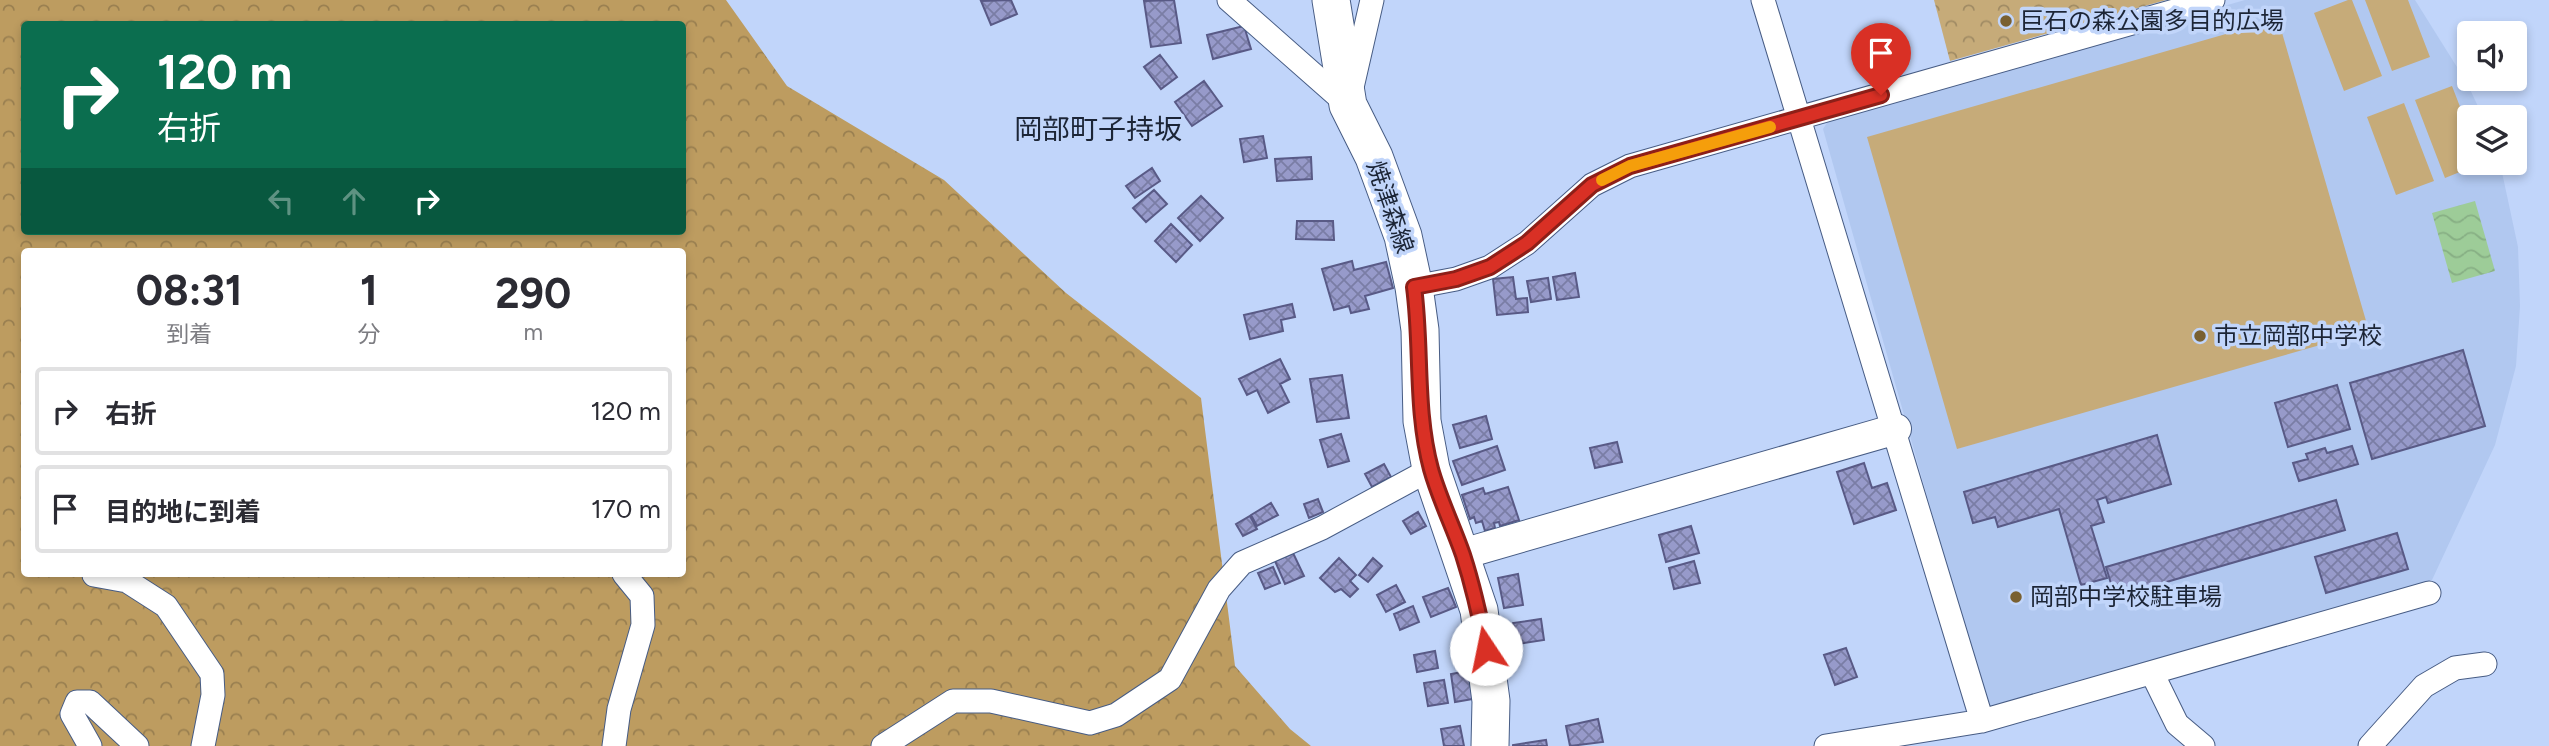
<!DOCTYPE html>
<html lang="ja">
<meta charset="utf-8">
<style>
body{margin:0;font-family:Figtree,"Noto Sans JP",sans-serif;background:#f7f7f7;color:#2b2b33;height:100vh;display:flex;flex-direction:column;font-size:26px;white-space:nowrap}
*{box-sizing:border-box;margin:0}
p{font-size:23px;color:#7c7c81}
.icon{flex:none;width:38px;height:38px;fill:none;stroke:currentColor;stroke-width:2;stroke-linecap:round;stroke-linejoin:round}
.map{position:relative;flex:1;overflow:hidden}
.details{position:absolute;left:21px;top:248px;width:665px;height:329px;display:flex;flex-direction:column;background:#fff;border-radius:7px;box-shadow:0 4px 10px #0003}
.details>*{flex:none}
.top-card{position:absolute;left:21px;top:21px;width:665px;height:214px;border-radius:7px;box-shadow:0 4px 10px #0003;background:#0b6e4f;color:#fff;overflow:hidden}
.buttons{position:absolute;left:2457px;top:21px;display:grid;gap:14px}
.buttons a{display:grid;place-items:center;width:70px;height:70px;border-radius:7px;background:#fff;box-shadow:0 4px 10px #0003;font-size:35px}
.pin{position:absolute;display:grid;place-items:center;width:60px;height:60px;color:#fff;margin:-72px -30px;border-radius:50% 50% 50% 0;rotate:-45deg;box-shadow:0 0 7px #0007}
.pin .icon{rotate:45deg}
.me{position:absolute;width:77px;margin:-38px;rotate:349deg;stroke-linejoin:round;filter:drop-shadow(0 0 5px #0008)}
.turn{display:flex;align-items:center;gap:24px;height:147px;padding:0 21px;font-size:32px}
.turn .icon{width:91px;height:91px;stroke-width:2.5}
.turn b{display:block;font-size:49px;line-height:60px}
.lanes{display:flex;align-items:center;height:66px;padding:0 21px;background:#0003;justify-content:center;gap:35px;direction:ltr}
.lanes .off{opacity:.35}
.eta{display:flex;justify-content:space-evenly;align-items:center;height:119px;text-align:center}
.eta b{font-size:42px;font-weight:700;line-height:49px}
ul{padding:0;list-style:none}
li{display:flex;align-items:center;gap:21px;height:88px;margin:0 14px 10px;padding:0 7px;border:4px solid #e1e1e2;border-radius:7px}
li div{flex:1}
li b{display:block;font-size:26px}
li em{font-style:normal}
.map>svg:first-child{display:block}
.built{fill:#b1c8f0}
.grass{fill:#c6ab79}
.forest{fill:url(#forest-crowns);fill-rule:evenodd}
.park{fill:url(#park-crowns)}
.water{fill:url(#water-waves)}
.building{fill:url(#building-cross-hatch);stroke:#595a86;stroke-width:2}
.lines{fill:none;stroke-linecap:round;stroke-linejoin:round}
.minor-casing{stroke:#475c84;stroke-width:25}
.tertiary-casing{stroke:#475c84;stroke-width:32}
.primary-casing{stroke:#475c84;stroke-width:39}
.minor{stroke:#fff;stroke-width:23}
.tertiary{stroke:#fff;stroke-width:30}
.primary{stroke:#fff;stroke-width:37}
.route-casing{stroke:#8d1f18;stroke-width:18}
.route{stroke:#d93025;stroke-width:12}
.slow{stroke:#f59e0b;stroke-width:12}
.poi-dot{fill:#796031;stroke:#c1d5fa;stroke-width:2.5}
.labels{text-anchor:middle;stroke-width:7;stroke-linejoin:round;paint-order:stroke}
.poi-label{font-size:24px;fill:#1c2536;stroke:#c1d5fa;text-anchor:start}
.street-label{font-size:24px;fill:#1c2536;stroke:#c1d5fa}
.quarter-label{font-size:28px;fill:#1c2536;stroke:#c1d5fa}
</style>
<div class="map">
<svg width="2549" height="746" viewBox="0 0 2549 746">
<defs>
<pattern id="forest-crowns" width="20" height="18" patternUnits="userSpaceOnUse" patternTransform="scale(1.75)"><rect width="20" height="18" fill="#bd9c60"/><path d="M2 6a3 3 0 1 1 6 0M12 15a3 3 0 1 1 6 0" fill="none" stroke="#997f50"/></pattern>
<pattern id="park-crowns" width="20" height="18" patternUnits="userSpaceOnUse" patternTransform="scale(1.75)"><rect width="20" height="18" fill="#c6ab79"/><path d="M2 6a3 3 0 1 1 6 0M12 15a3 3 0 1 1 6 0" fill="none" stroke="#a08b64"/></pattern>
<pattern id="water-waves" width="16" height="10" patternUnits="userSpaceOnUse" patternTransform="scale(1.75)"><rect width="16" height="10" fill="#9dcc98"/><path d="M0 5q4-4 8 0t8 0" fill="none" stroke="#87af84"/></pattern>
<pattern id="building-cross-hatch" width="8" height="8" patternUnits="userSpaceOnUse" patternTransform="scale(1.75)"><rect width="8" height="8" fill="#979aca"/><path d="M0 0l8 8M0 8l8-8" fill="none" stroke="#7a7da5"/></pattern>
</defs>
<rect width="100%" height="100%" fill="#c1d5fa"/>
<!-- built -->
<path class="built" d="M2245 0H2415L2467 83 2483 117H2469V163H2500L2518 247 2520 306 2516 366 2495 445 2432 580 1993 708 1986 704 1823 129 1830 118Z"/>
<!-- grass -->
<path class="grass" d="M2348 0H2352L2382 76 2344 91 2314 13Z
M2365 0H2408L2430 57 2392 71Z
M2278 19 2369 331 1957 449 1867 137Z
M2452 86 2469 130V163H2482L2445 178 2415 100Z
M2404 103 2434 181 2396 195 2367 117Z"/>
<!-- forest -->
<path class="forest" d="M0 0H726L787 86 944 180 1066 293 1201 398 1235 666 1290 729 1311 746H0ZM24 24H682V231H24ZM24 252H682V574H24Z"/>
<!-- park -->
<path class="park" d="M1934 0H2166L1950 61Z"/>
<!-- water -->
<path class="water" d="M2475 201 2495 271 2452 283 2432 213Z"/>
<!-- building -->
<path class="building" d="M1011 0 1017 14 991 25 981 1Z
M1174 0 1181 43 1151 47 1144 1Z
M1244 26 1251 49 1213 59 1207 35Z
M1160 55 1177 77 1161 89 1144 67Z
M1204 81 1222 106 1192 126 1175 102Z
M1263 136 1267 158 1244 162 1240 139Z
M1311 157 1312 179 1277 181 1275 159Z
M1152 168 1160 181 1135 198 1126 186Z
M1154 190 1167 204 1146 222 1133 208Z
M1201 196 1223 218 1200 241 1178 218Z
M1297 221H1333L1334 240 1296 239Z
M1171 224 1192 245 1176 262 1155 241Z
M1352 261 1354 270 1386 262 1393 288 1365 296 1369 309 1351 313 1349 306 1334 310 1322 269Z
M1575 273 1579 297 1557 300 1553 277Z
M1513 277 1516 299 1527 298 1528 312 1497 315 1493 279Z
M1548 278 1551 299 1531 302 1527 281Z
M1292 304 1295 317 1281 320 1283 331 1250 339 1244 315Z
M2463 350 2485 426 2372 459 2350 383Z
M1280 359 1290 379 1280 384 1289 402 1268 413 1257 390 1247 395 1239 379Z
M1342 375 1349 418 1317 422 1310 379Z
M2337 385 2350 429 2288 447 2275 403Z
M1486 416 1492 439 1460 448 1453 425Z
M1341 434 1349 461 1328 467 1320 440Z
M2157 435 2171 484 2108 503 2106 497 2097 500 2104 522 2091 526 2107 578 2081 585 2059 509 1998 527 1995 517 1973 523 1964 492Z
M1617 442 1622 462 1595 468 1590 448Z
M1497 446 1505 470 1462 485 1453 461Z
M2352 446 2358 464 2299 481 2293 463 2308 459 2306 454 2325 448 2327 453Z
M1864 463 1872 488 1887 483 1896 510 1854 524 1837 472Z
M1384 464 1391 477 1372 487 1365 474Z
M1508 487 1519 520 1500 526 1499 522 1494 523 1495 528 1485 531 1482 521 1476 523 1474 517 1470 519 1462 495 1483 488 1485 494Z
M1318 499 1323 512 1309 518 1304 504Z
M2336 500 2345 530 2115 597 2106 567Z
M1271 503 1278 515 1257 526 1251 515Z
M1418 512 1426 526 1411 534 1403 521Z
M1250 516 1257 529 1243 536 1236 524Z
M1691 526 1699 553 1666 562 1659 535Z
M2397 533 2408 569 2326 593 2315 557Z
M1293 553 1304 576 1285 584 1275 561Z
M1339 558 1356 575 1350 581 1358 589 1350 597 1341 589 1335 592 1320 578Z
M1373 558 1382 566 1368 582 1359 575Z
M1694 561 1700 583 1674 589 1669 568Z
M1273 567 1280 583 1265 589 1258 573Z
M1518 574 1523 605 1504 608 1498 578Z
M1396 585 1405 602 1386 612 1377 595Z
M1448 588 1456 607 1431 617 1423 597Z
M1413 606 1419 622 1400 630 1394 614Z
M1541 619 1544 640 1517 644 1513 623Z
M1846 648 1857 677 1835 685 1824 655Z
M1435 651 1438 668 1417 672 1414 655Z
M1468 671 1473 699 1455 702 1451 674Z
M1444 680 1448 703 1428 706 1424 683Z
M1598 719 1603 742 1570 746 1566 726Z
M1460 726 1464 746H1444L1441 729Z
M1546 740 1547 746H1513V745Z"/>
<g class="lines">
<!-- minor casing -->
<g class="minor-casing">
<path id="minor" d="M1229 0 1348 105 1372 0
M1763 0 1982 721
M1414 287 1456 279 1490 267 1527 243 1592 185 1630 166 2213 0
M94 575 127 581 166 606 212 674 213 695 203 746
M2152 673 2177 724 2203 746
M90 746 72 714 77 702H90L137 746
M614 746 619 709 643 625 642 596 624 574
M883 746 953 701H991L1090 723 1116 715 1170 679 1219 589 1242 563 1322 528 1431 469
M1826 746 1982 721 2429 593
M2370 746 2424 686 2455 668 2485 664"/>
</g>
<!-- tertiary casing -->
<g class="tertiary-casing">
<path id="tertiary" d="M1462 554 1896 429"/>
</g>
<!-- primary casing -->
<g class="primary-casing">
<path id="primary" d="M1331 0 1348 105 1374 157 1403 236 1414 287 1420 330 1422 421 1431 469 1479 610 1491 701 1490 746"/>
</g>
<!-- minor -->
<use href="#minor" class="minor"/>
<!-- tertiary -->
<use href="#tertiary" class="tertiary"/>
<!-- primary -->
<use href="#primary" class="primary"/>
</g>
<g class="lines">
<!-- route casing -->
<g class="route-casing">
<path id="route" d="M1486 649C1480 617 1473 586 1463 555 1453 526 1439 498 1431 469 1415 410 1422 347 1414 287L1456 279 1490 267 1527 243 1592 185 1630 166 1881 95"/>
</g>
<!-- route -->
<use href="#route" class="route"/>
<!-- slow -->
<path class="slow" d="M1602 180 1630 166 1770 127"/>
</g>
<!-- markers -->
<g class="poi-dot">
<circle cx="2006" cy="21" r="7"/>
<circle cx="2200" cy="336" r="7"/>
<circle cx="2016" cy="597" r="7"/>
</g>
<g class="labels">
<!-- poi labels -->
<g class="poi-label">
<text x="2020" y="29">巨石の森公園多目的広場</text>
<text x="2214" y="344">市立岡部中学校</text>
<text x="2030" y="605">岡部中学校駐車場</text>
</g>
<!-- street labels -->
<g class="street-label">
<text transform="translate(1390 207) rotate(71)" y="8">焼津森線</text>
</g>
<!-- quarter labels -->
<g class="quarter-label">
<text x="1098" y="139">岡部町子持坂</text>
</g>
</g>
</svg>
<div class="buttons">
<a><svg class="icon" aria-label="sound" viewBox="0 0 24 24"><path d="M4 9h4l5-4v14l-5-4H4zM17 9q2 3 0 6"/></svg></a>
<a><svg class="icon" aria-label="layers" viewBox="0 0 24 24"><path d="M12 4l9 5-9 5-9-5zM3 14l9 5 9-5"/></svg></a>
</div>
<div class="pin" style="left:1881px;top:95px;background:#d93025"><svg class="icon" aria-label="arrive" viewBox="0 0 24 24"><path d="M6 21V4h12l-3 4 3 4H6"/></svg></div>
<svg class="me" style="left:1486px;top:649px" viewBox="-20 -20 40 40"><circle r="19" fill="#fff"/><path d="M0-13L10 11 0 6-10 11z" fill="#d93025"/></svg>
<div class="top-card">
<div class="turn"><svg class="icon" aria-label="right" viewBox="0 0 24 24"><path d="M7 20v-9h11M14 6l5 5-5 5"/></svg><div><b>120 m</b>右折</div></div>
<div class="lanes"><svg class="icon off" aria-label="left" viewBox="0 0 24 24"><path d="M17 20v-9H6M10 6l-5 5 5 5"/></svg><svg class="icon off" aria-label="ahead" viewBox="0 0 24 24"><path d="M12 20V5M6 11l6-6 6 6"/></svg><svg class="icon" aria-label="right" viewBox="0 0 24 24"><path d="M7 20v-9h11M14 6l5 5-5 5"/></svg></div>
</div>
<section class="details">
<div class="eta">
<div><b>08:31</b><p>到着</p></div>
<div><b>1</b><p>分</p></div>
<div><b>290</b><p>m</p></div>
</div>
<ul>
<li><svg class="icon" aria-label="right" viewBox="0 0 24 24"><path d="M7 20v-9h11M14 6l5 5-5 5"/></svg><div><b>右折</b></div><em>120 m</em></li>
<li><svg class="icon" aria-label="arrive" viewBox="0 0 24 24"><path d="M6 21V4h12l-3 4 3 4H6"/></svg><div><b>目的地に到着</b></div><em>170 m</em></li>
</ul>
</section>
</div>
